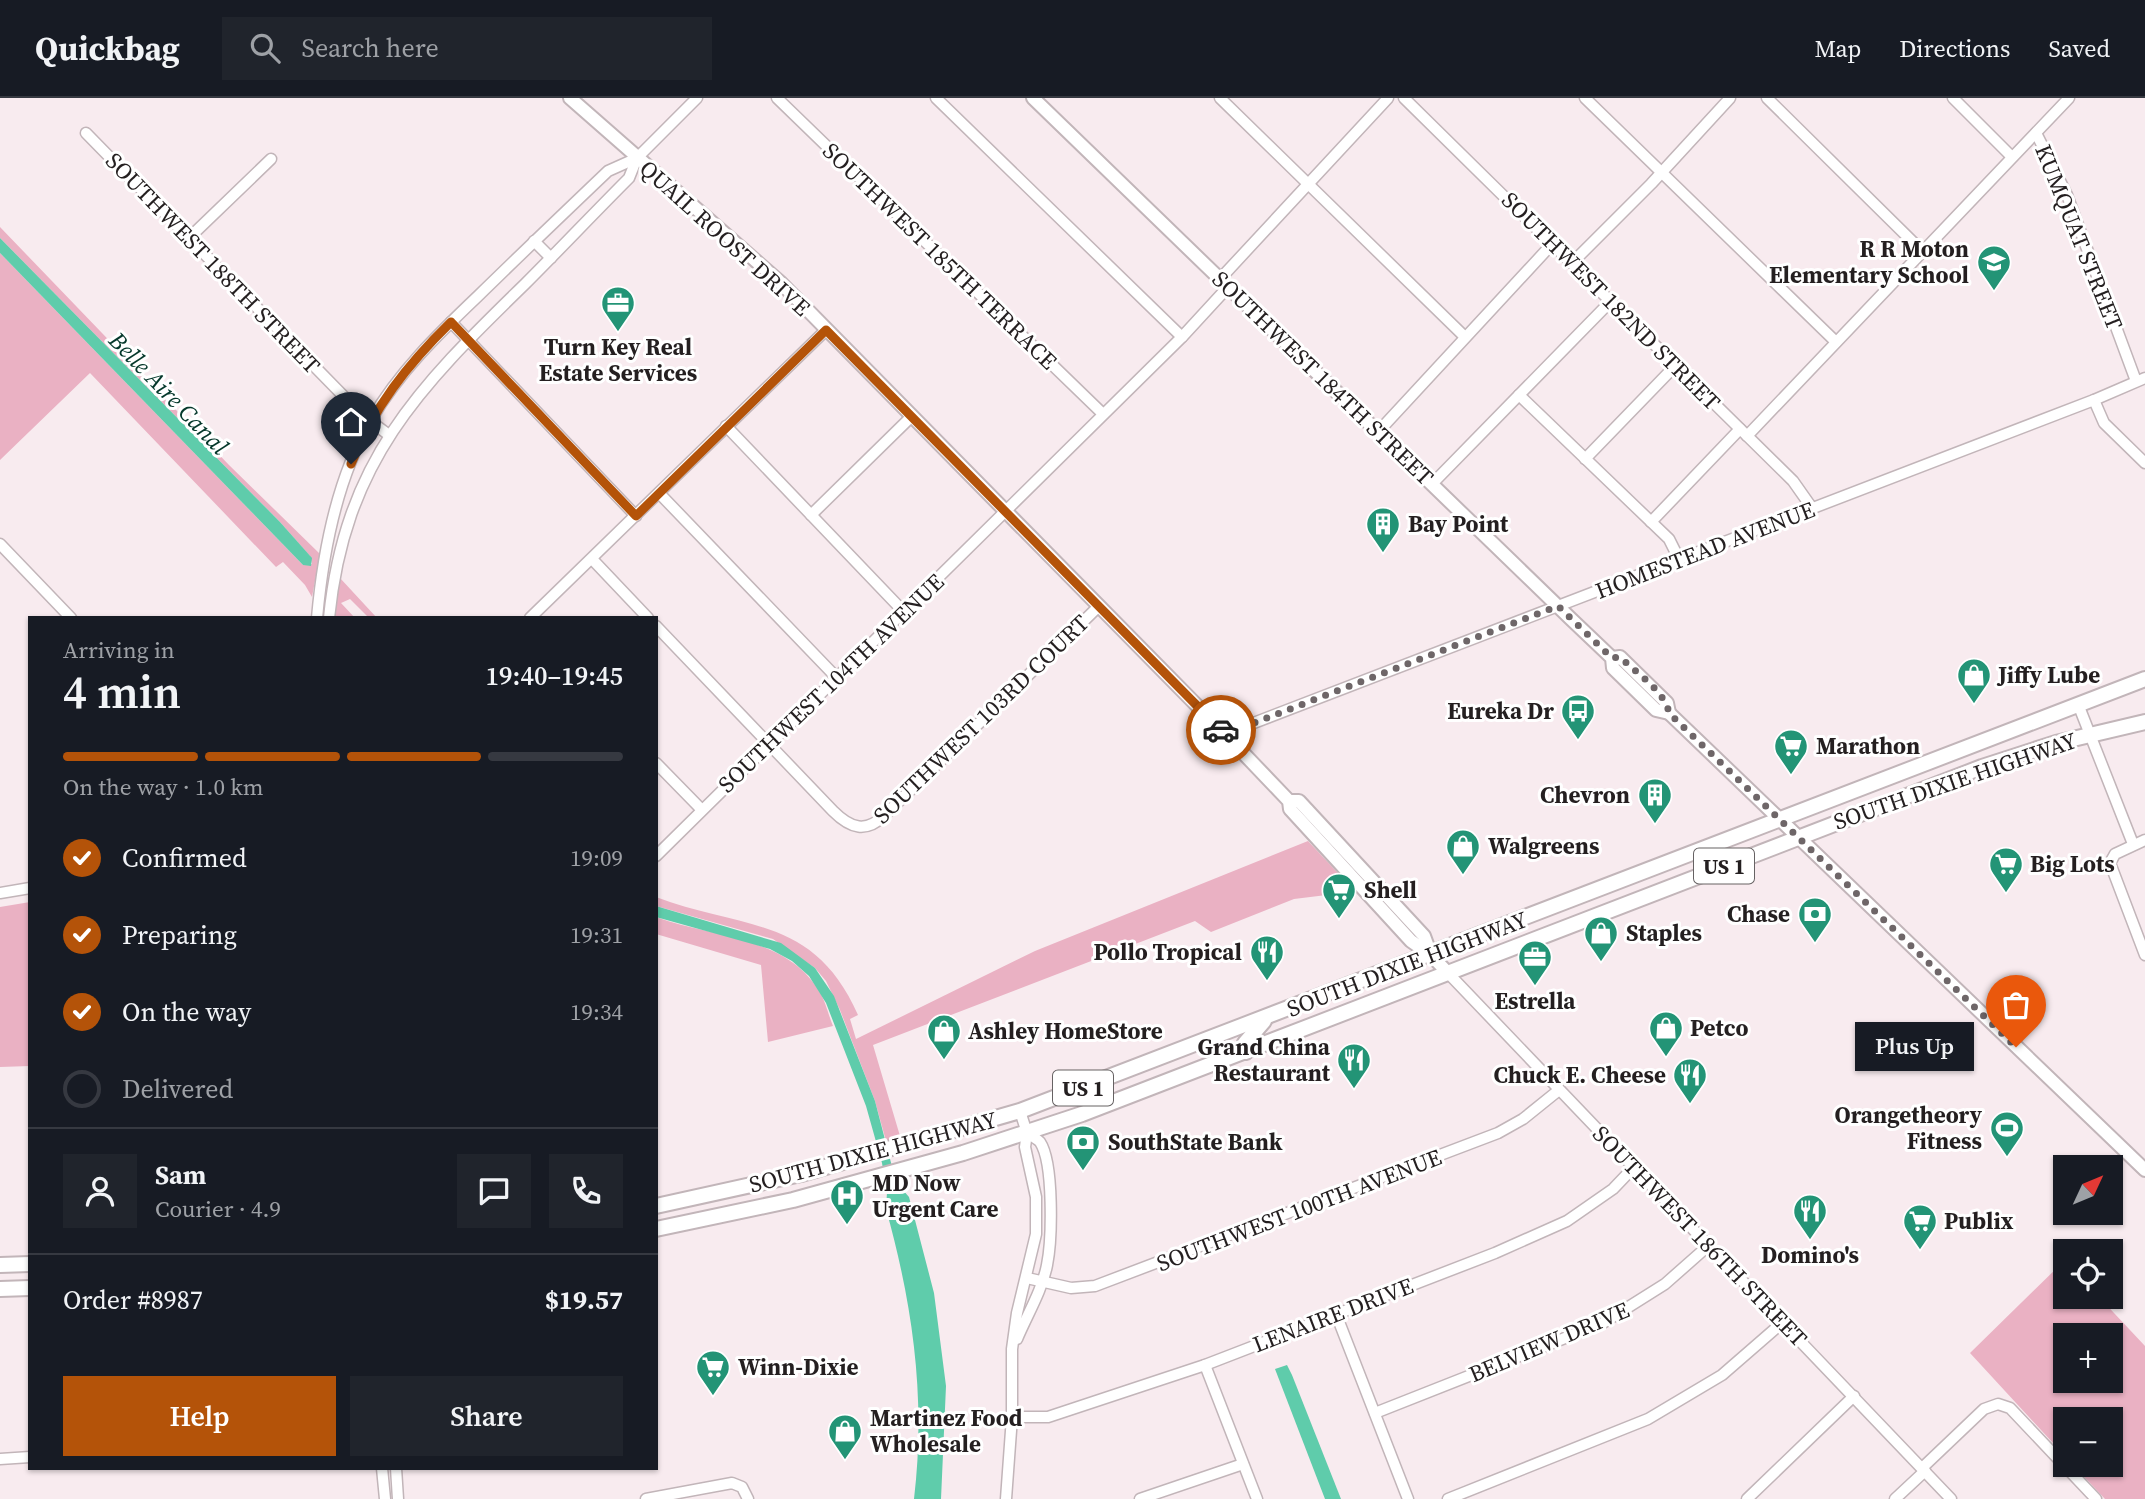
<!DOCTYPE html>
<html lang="en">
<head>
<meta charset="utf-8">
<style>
	:root { --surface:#171b24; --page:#20242c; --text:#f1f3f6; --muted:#9ea1a6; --line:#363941; --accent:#b45309 }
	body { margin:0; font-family:"Source Serif 4",serif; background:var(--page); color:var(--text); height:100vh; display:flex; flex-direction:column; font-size:26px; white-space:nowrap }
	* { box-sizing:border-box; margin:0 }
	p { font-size:23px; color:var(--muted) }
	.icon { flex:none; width:38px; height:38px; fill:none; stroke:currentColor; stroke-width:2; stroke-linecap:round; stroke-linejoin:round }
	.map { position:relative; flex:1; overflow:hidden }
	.panel { position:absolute; left:28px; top:518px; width:630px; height:854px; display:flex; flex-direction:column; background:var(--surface); border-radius:0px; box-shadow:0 2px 5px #0004 }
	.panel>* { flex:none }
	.needle { width:46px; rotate:46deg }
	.buttons { position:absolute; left:2053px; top:1057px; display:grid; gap:14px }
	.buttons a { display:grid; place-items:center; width:70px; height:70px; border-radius:0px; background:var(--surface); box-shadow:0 2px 5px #0004; font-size:35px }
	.pin { position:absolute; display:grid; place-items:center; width:60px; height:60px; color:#fff; margin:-72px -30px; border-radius:50% 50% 50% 0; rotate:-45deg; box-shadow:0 0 7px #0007 }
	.pin .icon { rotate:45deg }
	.courier { position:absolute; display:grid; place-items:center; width:70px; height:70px; margin:-35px; border:5px solid #b45309; border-radius:50%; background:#fff; color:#222; box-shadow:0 2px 9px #0007 }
	.bubble { position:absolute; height:49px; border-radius:0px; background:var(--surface); box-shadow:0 2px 5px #0004; font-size:23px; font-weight:600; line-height:49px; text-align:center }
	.head em { font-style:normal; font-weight:600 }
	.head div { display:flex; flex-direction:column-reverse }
	.head { display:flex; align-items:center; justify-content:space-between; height:119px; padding:0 35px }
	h1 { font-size:46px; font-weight:600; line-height:52px }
	.bar { display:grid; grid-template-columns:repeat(4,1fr); gap:10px 7px; align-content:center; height:84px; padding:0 35px }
	.bar i { height:9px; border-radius:5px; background:var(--line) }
	.bar .on { background:var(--accent) }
	.bar p { grid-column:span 4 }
	.line { display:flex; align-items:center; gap:18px; padding:0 35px; border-top:2px solid var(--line) }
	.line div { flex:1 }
	.round { display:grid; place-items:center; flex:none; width:74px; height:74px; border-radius:0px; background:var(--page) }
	ol { padding:0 35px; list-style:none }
	li { display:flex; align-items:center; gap:21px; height:77px }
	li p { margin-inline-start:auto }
	li .icon { padding:7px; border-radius:50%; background:var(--accent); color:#fff; stroke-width:4 }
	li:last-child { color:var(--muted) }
	li i { width:38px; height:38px; border:4px solid var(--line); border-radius:50% }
	.action { display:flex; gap:14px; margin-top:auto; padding:14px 35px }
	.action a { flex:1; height:80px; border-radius:0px; background:var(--accent); color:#fff; font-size:28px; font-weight:600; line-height:80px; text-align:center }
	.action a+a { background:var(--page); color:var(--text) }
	header { display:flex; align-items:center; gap:42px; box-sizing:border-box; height:98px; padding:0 35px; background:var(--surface); border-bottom:2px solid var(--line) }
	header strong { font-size:33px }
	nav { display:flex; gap:38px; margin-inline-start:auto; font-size:24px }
	.search { width:490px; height:63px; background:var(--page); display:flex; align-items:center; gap:18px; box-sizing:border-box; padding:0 24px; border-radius:0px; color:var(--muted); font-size:26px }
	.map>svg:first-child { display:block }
	.green { fill:#eab1c3; fill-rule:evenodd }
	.water { fill:#5fccab }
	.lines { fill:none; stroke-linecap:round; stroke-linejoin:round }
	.minor-casing { stroke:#c2b5b9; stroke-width:13 }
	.major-casing { stroke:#c2b5b9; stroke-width:16 }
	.highway-casing { stroke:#c2b5b9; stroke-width:18 }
	.minor { stroke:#fff; stroke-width:10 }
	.major { stroke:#fff; stroke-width:12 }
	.highway { stroke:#fff; stroke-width:14 }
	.done { stroke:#6e6668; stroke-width:7; stroke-dasharray:0 12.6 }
	.route { stroke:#b45309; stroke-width:9 }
	.labels { text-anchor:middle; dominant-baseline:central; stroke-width:6; stroke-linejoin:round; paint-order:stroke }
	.shield { fill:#fff; stroke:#666263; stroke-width:2 }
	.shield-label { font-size:21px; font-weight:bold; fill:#241f20 }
	.street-label { font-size:23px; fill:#241f20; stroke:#fff }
	.poi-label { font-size:23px; font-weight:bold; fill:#241f20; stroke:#fff; text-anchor:start }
	.water-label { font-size:24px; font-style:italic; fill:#05382b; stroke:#fff }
</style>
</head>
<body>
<header>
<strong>Quickbag</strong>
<div class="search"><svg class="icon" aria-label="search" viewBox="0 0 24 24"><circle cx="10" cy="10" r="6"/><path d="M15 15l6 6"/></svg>Search here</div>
<nav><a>Map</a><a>Directions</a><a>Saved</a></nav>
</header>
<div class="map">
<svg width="2145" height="1401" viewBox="0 0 2145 1401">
	<rect width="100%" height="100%" fill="#f8ebef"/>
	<g class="green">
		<polygon points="0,129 229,367 320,456 312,499 305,487 283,464 276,469 90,275 0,362 0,155 303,467 312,466 310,458 280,424 0,140"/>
		<polygon points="340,480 377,520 369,520 350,501 341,505 355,520 334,520"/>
		<path d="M1308 743 1351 789V794L1294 801 1211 834 1195 823 873 947 900 1038 886 1043 875 1003 840 912 826 883 815 870 773 841 656 808V799C743 832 814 817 858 917L850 921 856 941 1035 853Z"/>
		<polygon points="30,804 30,968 0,969 0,809"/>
		<path d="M656 819C710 839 787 838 819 893 826 904 828 916 833 928L768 944 761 867 656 836Z"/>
		<path d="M2065 1162V1199H2099L2145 1248V1401H2105L2073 1367H2110V1321H2065V1358L1970 1255ZM2065 1237H2110V1283H2065Z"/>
	</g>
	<g class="water">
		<polygon points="0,140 280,424 312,460 311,468 303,467 0,155"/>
		<path d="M656 808 781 845 815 870 834 898 875 1003 896 1084 909 1099 934 1195 946 1288 941 1401H914C926 1300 913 1208 886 1111L887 1094 882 1065 866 1008 826 905 809 878 792 863 770 851 656 819Z"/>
		<polygon points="1287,1267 1292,1277 1341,1401 1325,1401 1275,1271"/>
	</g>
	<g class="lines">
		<g class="minor-casing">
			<g id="minor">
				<polyline points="777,0 1103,316"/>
				<polyline points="936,0 1182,239"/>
				<polyline points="1220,0 1465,239"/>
				<polyline points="1404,0 1793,383 1812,410"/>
				<polyline points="1585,0 1836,244"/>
				<polyline points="1767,0 1923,154"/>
				<polyline points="1953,0 2012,59"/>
				<polyline points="86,35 362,317 389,337"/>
				<polyline points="2036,35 2067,97 2136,283"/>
				<polyline points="189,140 271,61"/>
				<polyline points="534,143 551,160"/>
				<polyline points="1573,164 1651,86 1730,0"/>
				<polyline points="1220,181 1388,0"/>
				<polyline points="451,224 636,418"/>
				<polyline points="1519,297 1669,441 1679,461"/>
				<polyline points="2094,302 2104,325 2145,365"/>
				<polyline points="726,328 903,513"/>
				<polyline points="1378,334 1553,145"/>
				<polyline points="1747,338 2069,0"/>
				<polyline points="1585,361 1675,268"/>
				<polyline points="1432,386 1611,203"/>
				<polyline points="659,395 836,579"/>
				<polyline points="811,417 912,318"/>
				<polyline points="1651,424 1740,331"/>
				<polyline points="0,446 71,520"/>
				<polyline points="592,461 648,520"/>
				<path d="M317 520C323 453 337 380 371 322 399 274 438 236 478 198 521 156 565 114 608 73L637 60"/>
				<path d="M329 520C345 363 418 290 525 186 560 151 594 115 629 80L637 60 697 0"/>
				<polyline points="530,520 826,232"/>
				<path d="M656 528 833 713C851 731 866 735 885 717L1099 508"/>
				<polyline points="2078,606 2133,746"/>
				<polyline points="1225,636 2094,302 2145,280"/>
				<polyline points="656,665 701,711"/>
				<polyline points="2145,742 2115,756 2110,765 2145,857"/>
				<polyline points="656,758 1182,239 1228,189"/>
				<polyline points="0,795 30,790"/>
				<polyline points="1448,875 1951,1401"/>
				<polyline points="1027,1180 1071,1190 1095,1188 1498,1035 1523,1021 1559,992"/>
				<polyline points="1336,1216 1408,1401"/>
				<path d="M1017 1241C1027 1217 1042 1193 1047 1167 1052 1142 1054 1065 1040 1044 1037 1041 1030 1037 1027 1035"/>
				<polyline points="1205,1267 1257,1401"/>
				<polyline points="1375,1315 1603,1225 1665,1186 1708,1148"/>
				<polyline points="1012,1319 1048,1319 1205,1267 1495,1155 1567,1123 1613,1091 1634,1069"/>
				<polyline points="0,1361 30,1359"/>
				<polyline points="382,1370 385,1401"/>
				<polyline points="396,1370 398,1401"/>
				<polyline points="1922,1370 1984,1311 1998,1306 2010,1310 2096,1401"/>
				<polyline points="646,1401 732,1385 742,1389 748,1401"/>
				<polyline points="1006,1401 1012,1319 1012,1251 1017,1215 1036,1136 1036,1099 1025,1049 1027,1035 1020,1013"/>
				<polyline points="1140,1401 1243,1366"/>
				<polyline points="1448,1401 1648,1321 1722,1277 1783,1224"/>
				<polyline points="1747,1401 1854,1298"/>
				<polyline points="1895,1401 1925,1373"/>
			</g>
		</g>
		<g class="major-casing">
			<g id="major">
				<polyline points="570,0 781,185 1225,636 1289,703 1290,711 1411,843 1431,857 1448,875"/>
				<polyline points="1033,0 1571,521 1612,560 1620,559 1667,605 1669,615 1656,612 1613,570 1612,560"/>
				<polyline points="1669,615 2145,1072"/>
				<polyline points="1289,703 1299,703 1424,838 1431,857"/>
			</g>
		</g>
		<g class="highway-casing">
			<g id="highway">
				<polyline points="1246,954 1245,945 1264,923"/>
				<polyline points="656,1108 801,1076 1020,1013 2145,581"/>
				<polyline points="656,1131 793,1102 963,1055 1082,1016 1982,669 2056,645 2145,624"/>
				<polyline points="0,1167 30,1166"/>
				<polyline points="0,1191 30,1190"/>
			</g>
		</g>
		<use href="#minor" class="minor"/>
		<use href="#major" class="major"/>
		<use href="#highway" class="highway"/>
	</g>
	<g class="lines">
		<path class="done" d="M1221 632 1225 636 1558 508 1612 560 1620 559C1635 574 1665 593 1669 615L2016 949"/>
		<path class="route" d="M351 366C373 310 408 266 451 224L636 418 826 232 1221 632"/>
	</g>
	<defs>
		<g id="school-pin" transform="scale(1.75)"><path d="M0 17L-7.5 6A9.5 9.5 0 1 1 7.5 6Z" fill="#239476" stroke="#fff"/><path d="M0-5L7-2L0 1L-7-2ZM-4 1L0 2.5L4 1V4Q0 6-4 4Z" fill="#fff"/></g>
		<g id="office-pin" transform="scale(1.75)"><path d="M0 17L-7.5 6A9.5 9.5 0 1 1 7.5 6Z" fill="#239476" stroke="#fff"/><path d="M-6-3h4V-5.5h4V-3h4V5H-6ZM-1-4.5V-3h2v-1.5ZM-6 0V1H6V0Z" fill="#fff"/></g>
		<g id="building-pin" transform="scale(1.75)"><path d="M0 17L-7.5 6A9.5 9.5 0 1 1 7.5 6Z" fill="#239476" stroke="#fff"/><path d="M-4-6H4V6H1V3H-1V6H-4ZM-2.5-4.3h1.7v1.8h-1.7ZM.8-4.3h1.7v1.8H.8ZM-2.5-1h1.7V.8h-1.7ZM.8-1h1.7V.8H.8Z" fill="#fff"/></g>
		<g id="shop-pin" transform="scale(1.75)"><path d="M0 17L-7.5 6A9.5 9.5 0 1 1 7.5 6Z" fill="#239476" stroke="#fff"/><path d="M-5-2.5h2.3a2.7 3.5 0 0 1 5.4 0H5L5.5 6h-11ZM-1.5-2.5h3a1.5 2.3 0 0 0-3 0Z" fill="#fff"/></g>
		<g id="bus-pin" transform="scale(1.75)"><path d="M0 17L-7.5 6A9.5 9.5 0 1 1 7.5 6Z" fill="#239476" stroke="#fff"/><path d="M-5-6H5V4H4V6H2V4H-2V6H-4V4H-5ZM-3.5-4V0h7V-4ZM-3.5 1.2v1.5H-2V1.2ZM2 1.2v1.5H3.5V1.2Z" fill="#fff"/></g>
		<g id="supermarket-pin" transform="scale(1.75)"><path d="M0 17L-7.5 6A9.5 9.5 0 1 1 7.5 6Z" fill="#239476" stroke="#fff"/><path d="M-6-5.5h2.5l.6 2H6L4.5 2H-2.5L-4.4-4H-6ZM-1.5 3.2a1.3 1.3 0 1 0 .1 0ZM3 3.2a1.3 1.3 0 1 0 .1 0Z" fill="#fff"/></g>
		<g id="bank-pin" transform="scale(1.75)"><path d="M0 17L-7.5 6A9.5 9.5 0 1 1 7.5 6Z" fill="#239476" stroke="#fff"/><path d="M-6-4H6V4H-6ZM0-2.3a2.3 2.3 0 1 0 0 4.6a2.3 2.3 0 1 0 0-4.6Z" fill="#fff"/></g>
		<g id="restaurant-pin" transform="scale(1.75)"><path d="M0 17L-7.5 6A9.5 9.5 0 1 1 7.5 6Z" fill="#239476" stroke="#fff"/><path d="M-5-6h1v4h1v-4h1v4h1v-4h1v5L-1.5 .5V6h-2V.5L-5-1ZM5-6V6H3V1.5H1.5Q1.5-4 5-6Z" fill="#fff"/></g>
		<g id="stadium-pin" transform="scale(1.75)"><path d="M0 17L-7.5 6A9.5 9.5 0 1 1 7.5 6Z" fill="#239476" stroke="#fff"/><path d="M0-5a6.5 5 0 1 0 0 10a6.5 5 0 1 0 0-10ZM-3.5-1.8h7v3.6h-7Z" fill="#fff"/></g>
		<g id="hospital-pin" transform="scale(1.75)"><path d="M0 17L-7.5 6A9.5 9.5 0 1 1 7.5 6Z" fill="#239476" stroke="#fff"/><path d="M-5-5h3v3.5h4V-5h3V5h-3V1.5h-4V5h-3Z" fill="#fff"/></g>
	</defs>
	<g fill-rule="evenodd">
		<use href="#school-pin" x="1994" y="164"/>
		<use href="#office-pin" x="618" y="205"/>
		<use href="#building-pin" x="1383" y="426"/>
		<use href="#shop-pin" x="1974" y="577"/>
		<use href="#bus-pin" x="1578" y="613"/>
		<use href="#supermarket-pin" x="1791" y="648"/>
		<use href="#building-pin" x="1655" y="697"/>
		<use href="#shop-pin" x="1463" y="748"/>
		<use href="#supermarket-pin" x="2006" y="766"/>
		<use href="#supermarket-pin" x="1339" y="792"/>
		<use href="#bank-pin" x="1815" y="816"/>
		<use href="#shop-pin" x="1601" y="835"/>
		<use href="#restaurant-pin" x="1267" y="854"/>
		<use href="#office-pin" x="1535" y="859"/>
		<use href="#shop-pin" x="1666" y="930"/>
		<use href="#shop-pin" x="944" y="933"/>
		<use href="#restaurant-pin" x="1354" y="962"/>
		<use href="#restaurant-pin" x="1690" y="977"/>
		<use href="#stadium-pin" x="2007" y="1030"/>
		<use href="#bank-pin" x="1083" y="1044"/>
		<use href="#hospital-pin" x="847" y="1098"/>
		<use href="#restaurant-pin" x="1810" y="1113"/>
		<use href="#supermarket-pin" x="1920" y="1123"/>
		<use href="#supermarket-pin" x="713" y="1269"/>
		<use href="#shop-pin" x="845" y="1333"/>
	</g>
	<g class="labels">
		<g class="shield">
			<rect x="1694" y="750.5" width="60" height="35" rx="5"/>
			<rect x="1053" y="972.5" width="60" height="35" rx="5"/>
		</g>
		<g class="shield-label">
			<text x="1724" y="768">US 1</text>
			<text x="1083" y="990">US 1</text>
		</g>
		<g class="street-label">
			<text transform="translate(2079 139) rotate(68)">KUMQUAT STREET</text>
			<text transform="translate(725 140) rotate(42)">QUAIL ROOST DRIVE</text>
			<text transform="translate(940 158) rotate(44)">SOUTHWEST 185TH TERRACE</text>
			<text transform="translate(213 165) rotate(46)">SOUTHWEST 188TH STREET</text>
			<text transform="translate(1611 203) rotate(45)">SOUTHWEST 182ND STREET</text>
			<text transform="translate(1323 280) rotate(44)">SOUTHWEST 184TH STREET</text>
			<text transform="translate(1705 452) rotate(-21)">HOMESTEAD AVENUE</text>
			<text transform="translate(831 585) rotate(-44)">SOUTHWEST 104TH AVENUE</text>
			<text transform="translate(981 621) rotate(-44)">SOUTHWEST 103RD COURT</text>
			<text transform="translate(1955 683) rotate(-19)">SOUTH DIXIE HIGHWAY</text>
			<text transform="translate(1407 866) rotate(-21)">SOUTH DIXIE HIGHWAY</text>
			<text transform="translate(873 1054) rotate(-15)">SOUTH DIXIE HIGHWAY</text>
			<text transform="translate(1299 1112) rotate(-21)">SOUTHWEST 100TH AVENUE</text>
			<text transform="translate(1700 1138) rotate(46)">SOUTHWEST 186TH STREET</text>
			<text transform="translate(1333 1217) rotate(-21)">LENAIRE DRIVE</text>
			<text transform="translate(1549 1244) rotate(-23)">BELVIEW DRIVE</text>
		</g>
		<g class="poi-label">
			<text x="1969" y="151" text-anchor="end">R R Moton<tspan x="1969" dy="26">Elementary School</tspan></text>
			<text x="618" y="249" text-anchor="middle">Turn Key Real<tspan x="618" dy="26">Estate Services</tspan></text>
			<text x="1408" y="426">Bay Point</text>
			<text x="1998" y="577">Jiffy Lube</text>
			<text x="1554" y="613" text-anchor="end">Eureka Dr</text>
			<text x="1816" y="648">Marathon</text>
			<text x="1630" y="697" text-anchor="end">Chevron</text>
			<text x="1488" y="748">Walgreens</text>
			<text x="2030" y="766">Big Lots</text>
			<text x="1364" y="792">Shell</text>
			<text x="1790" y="816" text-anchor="end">Chase</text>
			<text x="1626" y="835">Staples</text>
			<text x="1242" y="854" text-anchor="end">Pollo Tropical</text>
			<text x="1535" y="903" text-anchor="middle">Estrella</text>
			<text x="1690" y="930">Petco</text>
			<text x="968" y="933">Ashley HomeStore</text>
			<text x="1330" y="949" text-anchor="end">Grand China<tspan x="1330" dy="26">Restaurant</tspan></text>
			<text x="1666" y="977" text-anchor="end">Chuck E. Cheese</text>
			<text x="1982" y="1017" text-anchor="end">Orangetheory<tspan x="1982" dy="26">Fitness</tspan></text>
			<text x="1108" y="1044">SouthState Bank</text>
			<text x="872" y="1085">MD Now<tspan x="872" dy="26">Urgent Care</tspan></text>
			<text x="1944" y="1123">Publix</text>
			<text x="1810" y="1157" text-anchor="middle">Domino's</text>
			<text x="738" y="1269">Winn-Dixie</text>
			<text x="870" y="1320">Martinez Food<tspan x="870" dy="26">Wholesale</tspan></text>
		</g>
		<g class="water-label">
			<text transform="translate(169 295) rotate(46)">Belle Aire Canal</text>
		</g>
	</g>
</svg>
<div class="buttons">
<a><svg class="needle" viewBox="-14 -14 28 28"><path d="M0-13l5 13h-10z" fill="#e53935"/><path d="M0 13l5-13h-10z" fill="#9ea1a6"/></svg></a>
<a><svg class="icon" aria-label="locate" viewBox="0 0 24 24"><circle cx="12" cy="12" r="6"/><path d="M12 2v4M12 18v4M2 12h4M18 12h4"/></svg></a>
<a>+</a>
<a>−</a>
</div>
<div class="pin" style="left:2016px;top:949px;background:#ea580c"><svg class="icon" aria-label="bag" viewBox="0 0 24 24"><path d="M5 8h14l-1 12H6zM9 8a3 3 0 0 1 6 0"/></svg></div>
<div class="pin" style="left:351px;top:366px;background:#1f2937"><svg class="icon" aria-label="home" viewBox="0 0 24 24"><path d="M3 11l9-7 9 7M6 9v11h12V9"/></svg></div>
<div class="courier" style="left:1221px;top:632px"><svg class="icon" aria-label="car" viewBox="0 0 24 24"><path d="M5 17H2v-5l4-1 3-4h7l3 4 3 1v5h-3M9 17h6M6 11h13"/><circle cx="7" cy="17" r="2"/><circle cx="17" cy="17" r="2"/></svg></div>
<div class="bubble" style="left:1855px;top:924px;width:119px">Plus Up</div>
<section class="panel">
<div class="head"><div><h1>4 min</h1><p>Arriving in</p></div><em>19:40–19:45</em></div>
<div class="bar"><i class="on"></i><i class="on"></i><i class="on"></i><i></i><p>On the way · 1.0 km</p></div>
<ol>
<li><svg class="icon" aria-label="check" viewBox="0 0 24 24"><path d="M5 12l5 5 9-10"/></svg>Confirmed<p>19:09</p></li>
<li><svg class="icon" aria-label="check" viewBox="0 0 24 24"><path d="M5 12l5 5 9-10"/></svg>Preparing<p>19:31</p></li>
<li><svg class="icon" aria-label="check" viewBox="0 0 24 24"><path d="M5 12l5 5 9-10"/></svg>On the way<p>19:34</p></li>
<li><i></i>Delivered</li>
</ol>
<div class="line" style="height:126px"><a class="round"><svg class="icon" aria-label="person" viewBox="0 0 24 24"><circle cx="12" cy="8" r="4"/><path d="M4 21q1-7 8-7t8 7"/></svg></a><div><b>Sam</b><p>Courier · 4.9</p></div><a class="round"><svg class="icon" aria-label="chat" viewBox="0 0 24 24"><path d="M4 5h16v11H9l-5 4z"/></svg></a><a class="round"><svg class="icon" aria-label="phone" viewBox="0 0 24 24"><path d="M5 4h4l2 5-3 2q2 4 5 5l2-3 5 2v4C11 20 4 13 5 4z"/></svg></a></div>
<div class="line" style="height:91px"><div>Order #8987</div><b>$19.57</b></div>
<div class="action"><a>Help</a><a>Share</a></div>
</section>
</div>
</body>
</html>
